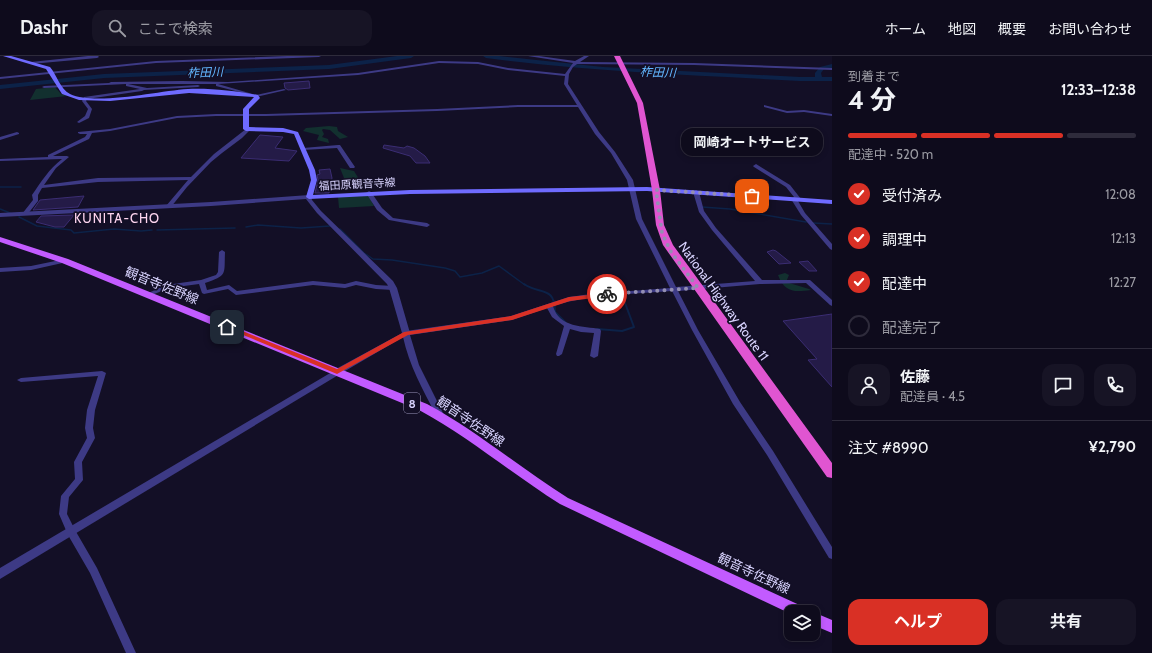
<!DOCTYPE html>
<html lang="ja">
<head>
<meta charset="utf-8">
<style>
	:root { --surface:#0e0b1c; --page:#171425; --text:#f1f3f6; --muted:#9b9ba3; --line:#2e2b3b; --accent:#d93025 }
	body { margin:0; font-family:Cabin,"Noto Sans JP",sans-serif; background:var(--page); color:var(--text); height:100vh; display:flex; flex-direction:column; font-size:15px; white-space:nowrap }
	* { box-sizing:border-box; margin:0 }
	p { font-size:13px; color:var(--muted) }
	.icon { flex:none; width:22px; height:22px; fill:none; stroke:currentColor; stroke-width:2; stroke-linecap:round; stroke-linejoin:round }
	.map { position:relative; flex:1; overflow:hidden }
	.panel { display:flex; flex-direction:column; background:var(--surface); width:320px }
	.panel>* { flex:none }
	.buttons { position:absolute; left:784px; top:549px; display:grid; gap:8px }
	.buttons a { display:grid; place-items:center; width:36px; height:36px; border-radius:8px; background:var(--surface); box-shadow:0 2px 6px #0003,0 0 0 1px var(--line); font-size:20px }
	.pin { position:absolute; display:grid; place-items:center; width:34px; height:34px; color:#fff; margin:-17px; border-radius:8px; box-shadow:0 2px 6px #0006 }
	.courier { position:absolute; display:grid; place-items:center; width:40px; height:40px; margin:-20px; border:3px solid #d93025; border-radius:50%; background:#fff; color:#222; box-shadow:0 1px 5px #0007 }
	.bubble { position:absolute; height:28px; border-radius:12px; background:var(--surface); box-shadow:0 2px 6px #0003,0 0 0 1px var(--line); font-size:13px; font-weight:700; line-height:28px; text-align:center }
	.headline em { font-style:normal; font-weight:700 }
	.headline div { display:flex; flex-direction:column-reverse }
	.headline { display:flex; align-items:center; justify-content:space-between; height:68px; padding:0 16px }
	h1 { font-size:26px; font-weight:700; line-height:30px }
	.bar { display:grid; grid-template-columns:repeat(4,1fr); gap:6px 4px; align-content:center; height:48px; padding:0 16px }
	.bar i { height:5px; border-radius:3px; background:var(--line) }
	.bar .active { background:var(--accent) }
	.bar p { grid-column:span 4 }
	.line { display:flex; align-items:center; gap:10px; padding:0 16px; border-top:1px solid var(--line) }
	.line div { flex:1 }
	.round { display:grid; place-items:center; flex:none; width:42px; height:42px; border-radius:12px; background:var(--page) }
	ol { padding:0 16px; list-style:none }
	li { display:flex; align-items:center; gap:12px; height:44px }
	li p { margin-inline-start:auto }
	li .icon { padding:4px; border-radius:50%; background:var(--accent); color:#fff; stroke-width:4 }
	li:last-child { color:var(--muted) }
	li i { width:22px; height:22px; border:2px solid var(--line); border-radius:50% }
	.cta { display:flex; gap:8px; margin-top:auto; padding:8px 16px }
	.cta a { flex:1; height:46px; border-radius:12px; background:var(--accent); color:#fff; font-size:16px; font-weight:700; line-height:46px; text-align:center }
	.cta a+a { background:var(--page); color:var(--text) }
	header { display:flex; align-items:center; gap:24px; box-sizing:border-box; height:56px; padding:0 20px; background:var(--surface); border-bottom:1px solid var(--line) }
	header strong { font-size:19px }
	nav { display:flex; gap:22px; margin-inline-start:auto; font-size:14px }
	.search { width:280px; height:36px; background:var(--page); display:flex; align-items:center; gap:10px; box-sizing:border-box; padding:0 14px; border-radius:12px; color:var(--muted); font-size:15px }
	main { display:flex; flex:1; min-height:0 }
	.map>svg:first-child { display:block }
	.green { fill:#12302f }
	.lines { fill:none; stroke-linecap:round; stroke-linejoin:round }
	.stream-far1 { stroke:#0c2248; stroke-width:1.5 }
	.stream { stroke:#0c2248; stroke-width:2 }
	.river { fill:#0c2248; fill-rule:evenodd }
	.building { fill:#241b47; stroke:#3b2d73 }
	.minor { fill:#3d3a85; fill-rule:evenodd }
	.tertiary { fill:#3d3a85; fill-rule:evenodd }
	.secondary { fill:#6f6bff; fill-rule:evenodd }
	.primary { fill:#c25bff; fill-rule:evenodd }
	.trunk { fill:#e055d1; fill-rule:evenodd }
	.route { fill:#d93025 }
	.done { stroke:#948fb3; stroke-width:4; stroke-dasharray:0 7.2 }
	.labels { text-anchor:middle; dominant-baseline:central; stroke-width:3.5; stroke-linejoin:round; paint-order:stroke }
	.far-street-label { font-size:11px; fill:#d9d4ff; stroke:#130f26 }
	.far-water-label { font-size:12px; font-style:italic; fill:#62b6ff; stroke:#130f26 }
	.shield { fill:#130f26; stroke:#9e99be; stroke-width:1 }
	.shield-label { font-size:12px; font-weight:bold; fill:#d9d4ff }
	.far-quarter-label { font-size:13px; letter-spacing:1px; fill:#ffd6f0; stroke:#130f26 }
	.street-label { font-size:13px; fill:#d9d4ff; stroke:#130f26 }
</style>
</head>
<body>
<header>
<strong>Dashr</strong>
<div class="search"><svg class="icon" aria-label="search" viewBox="0 0 24 24"><circle cx="10" cy="10" r="6"/><path d="M15 15l6 6"/></svg>ここで検索</div>
<nav><a>ホーム</a><a>地図</a><a>概要</a><a>お問い合わせ</a></nav>
</header>
<main>
<div class="map">
<svg width="832" height="597" viewBox="0 0 832 597">
	<rect width="100%" height="100%" fill="#130f26"/>
	<g class="green">
		<polygon points="55,31 61,38 67,40 30,44 36,33"/>
		<polygon points="329,70 337,71 338,75 348,81 340,83 330,74 323,73 322,74 324,78 322,81 328,83 329,87 317,84 319,79 303,75 306,72"/>
		<polygon points="340,112 354,115 362,128 358,133 350,134 343,130 344,122"/>
		<polygon points="369,140 374,150 339,152 338,141"/>
		<path d="M785 217 789 219 786 226 809 233 811 234C794 236 785 237 778 219Z"/>
	</g>
	<g class="lines">
		<g class="stream-far1">
			<polyline points="0,131 21,131"/>
			<polyline points="702,151 730,153 806,166"/>
			<polyline points="0,153 10,157"/>
			<polyline points="19,161 37,170 71,174 74,177 114,173 141,175 152,174"/>
			<polyline points="813,167 832,168"/>
			<polyline points="246,171 258,169 301,172 330,170"/>
			<polyline points="340,173 364,197 373,203 392,204 445,212 455,215 460,221 482,217 499,210 525,229"/>
			<polyline points="157,174 235,172"/>
		</g>
		<g class="stream">
			<path d="M524 228C539 239 555 229 555 256L566 267"/>
			<polyline points="597,273 622,275 634,271 622,239"/>
		</g>
		<g class="river">
			<polygon points="397,0 414,0 411,2 329,13 104,22 0,33 0,29 104,18 329,9"/>
			<path d="M483 0H499L603 11 800 21H815V17L820 11 832 8V12L824 13 821 17 822 21H832V25H800C695 19 590 16 486 2Z"/>
		</g>
	</g>
	<g class="building">
		<polygon points="309,25 310,32 288,34 285,32 284,27"/>
		<polygon points="260,79 283,81 275,92 297,95 289,105 241,102"/>
		<polygon points="384,89 404,92 407,90 414,92 425,100 430,107 416,107 410,100 383,92"/>
		<polygon points="330,113 332,122 329,137 315,137 318,124 317,119 320,118 319,114"/>
		<polygon points="84,140 78,151 33,154 40,144"/>
		<polygon points="74,159 64,171 55,171 36,166 41,160"/>
		<polygon points="773,194 776,195 791,207 779,208 767,196"/>
		<polygon points="808,205 817,215 809,215 799,206"/>
		<polygon points="832,258 832,331 808,304 817,303 783,265"/>
	</g>
	<g class="lines">
		<g class="minor">
			<polygon points="88,0 98,0 99,1 97,2 31,8 29,7 31,6"/>
			<polygon points="287,0 321,0 319,1 156,7 0,23 0,21 156,5"/>
			<path d="M528 0H539L575 5 584 0H589L580 6H581L694 7 832 12V14L694 9 577 8 573 11 569 18 568 28 599 76 615 96 633 124 642 163 676 231 755 225 712 174 699 156 693 136 696 134 699 136 704 155 716 172 762 224H810L832 244V250L830 249 806 227 760 228 678 235 698 274 740 346 773 395 832 491V503L829 502 767 399 733 348 692 274 672 235C633 238 590 238 553 250 559 272 584 270 600 273L601 275 598 300 594 302 590 300 594 277 581 276 570 273 562 298 559 300H557L556 298 564 270 552 261 547 252 512 264 410 279 419 309 444 359 443 361H437L436 359C423 334 409 309 403 281L340 318H337L333 316 334 314 406 275 511 260 569 241 591 238 670 232 636 163 627 124 611 97 595 78 578 51H518L437 55 266 60H216L177 62 110 75 92 77 89 83 53 100H67L69 101 56 112 44 129 98 122 191 121 214 98 246 73H250V74L242 82 222 97 211 106 187 131 171 151 169 152 166 150 188 124 98 126 42 132 38 139V145L27 159H23L22 158 33 144 32 139C41 126 49 113 62 103L0 105V103L48 101V99L85 81 87 78H80L78 77V76L110 73 177 60 216 58H266L437 53 518 49H577L564 28 565 20 508 14 478 8 439 7 358 19 218 28 256 39 284 33 286 34 256 41 247 38 216 30V28H128L147 32 198 29 200 30 198 31 144 34 142 35 87 43 86 45 92 53 89 62 79 67 77 66 85 60 88 53 82 45 84 41 140 33 126 30V28L44 32 42 31 44 30 109 27 111 26 182 25 228 26 358 17 439 5 478 6 508 12 565 18 573 7Z"/>
			<polygon points="764,49 787,55 804,54 832,58 832,60 804,56 787,57 764,51"/>
			<polygon points="17,76 19,77 19,78 0,84 0,81"/>
			<polygon points="338,89 340,89 355,111 354,112 350,112 337,92 303,94 301,93 303,92"/>
			<polygon points="756,108 790,129 801,143 798,145 805,157 832,188 832,194 830,193 801,159 791,143 794,141 786,131 754,111 753,110"/>
			<polygon points="369,135 371,136 382,152 393,162 427,167 430,169 427,171 389,164 377,154 366,137"/>
			<path d="M222 194 225 196C224 219 228 219 205 227L207 234 229 229 237 235 313 225 345 228 356 225 376 229 393 230 396 232 393 234 376 233 356 229 345 232 313 229 236 239 228 233 204 238 202 237 199 228 169 232 147 241 144 239 166 229 201 224 216 219 218 216 219 196Z"/>
			<polygon points="65,203 68,205 67,206 31,214 0,216 0,212 31,210"/>
			<polygon points="102,315 106,317 95,354 93,372 95,382 82,406 83,424 69,441 67,458 75,474 97,512 136,597 126,597 90,517 68,479 59,458 61,440 75,423 74,406 87,382 85,372 87,354 98,320 21,326 17,324 21,322"/>
		</g>
		<g class="tertiary">
			<polygon points="309,139 311,140 312,144 321,155 393,225 397,232 410,277 409,279 403,279 402,277 389,232 387,228 317,157 306,143 211,150 0,161 0,157 211,146"/>
			<polygon points="337,313 340,314 341,316 340,318 0,523 0,512"/>
		</g>
		<path class="secondary" d="M3 0H11L50 11C57 19 60 33 70 38 96 50 157 35 188 33 210 32 236 35 258 39L260 42 249 53V71L283 72 298 76 315 114 317 124 313 139 410 134 647 131 832 144V148L647 135 410 138 309 143 306 141 311 124 309 114 294 78 283 76 246 75 243 73V53L254 41 189 37 110 45 79 44 62 38 46 13Z"/>
		<g class="primary">
			<path d="M0 181 68 203 427 348C477 375 520 412 568 442L806 552 808 556H791V558L560 448C512 418 469 381 419 354L62 207 0 186Z"/>
			<polygon points="812,556 813,556 832,564 832,577 813,569"/>
		</g>
		<polygon class="trunk" points="614,0 620,0 643,47 660,134 664,169 673,189 832,407 832,422 827,421 663,189 656,169 652,134 637,47"/>
	</g>
	<polygon class="route" points="607,237 610,238 609,240 570,245 512,264 408,279 337,318 224,271 230,270 337,313 404,276 511,260 569,241"/>
	<g class="lines">
		<polyline class="done" points="607,238 698,232 671,196 662,177 656,134 752,140"/>
	</g>
	<g class="labels">
		<g class="far-street-label">
			<text transform="translate(357 128) rotate(-3)">福田原観音寺線</text>
		</g>
		<g class="far-water-label">
			<text transform="translate(205 16) rotate(-2)">柞田川</text>
			<text transform="translate(658 16) rotate(2)">柞田川</text>
		</g>
		<rect class="shield" x="404" y="337" width="16" height="20" rx="3"/>
		<g class="shield-label">
			<text x="412" y="347">8</text>
		</g>
		<g class="far-quarter-label">
			<text x="117" y="162">KUNITA-CHO</text>
		</g>
		<g class="street-label">
			<text transform="translate(162 229) rotate(22)">観音寺佐野線</text>
			<text transform="translate(724 245) rotate(54)">National Highway Route 11</text>
			<text transform="translate(471 365) rotate(34)">観音寺佐野線</text>
			<text transform="translate(754 517) rotate(25)">観音寺佐野線</text>
		</g>
	</g>
</svg>
<div class="buttons">
<a><svg class="icon" aria-label="layers" viewBox="0 0 24 24"><path d="M12 4l9 5-9 5-9-5zM3 14l9 5 9-5"/></svg></a>
</div>
<div class="pin" style="left:752px;top:140px;background:#ea580c"><svg class="icon" aria-label="bag" viewBox="0 0 24 24"><path d="M5 8h14l-1 12H6zM9 8a3 3 0 0 1 6 0"/></svg></div>
<div class="pin" style="left:227px;top:271px;background:#1f2937"><svg class="icon" aria-label="home" viewBox="0 0 24 24"><path d="M3 11l9-7 9 7M6 9v11h12V9"/></svg></div>
<div class="courier" style="left:607px;top:238px"><svg class="icon" aria-label="bike" viewBox="0 0 24 24"><circle cx="6" cy="16" r="4"/><circle cx="18" cy="16" r="4"/><path d="M6 16l4-8h5l3 8M10 8l3 8H6M13 5h3"/></svg></div>
<div class="bubble" style="left:681px;top:72px;width:142px">岡崎オートサービス</div>
</div>
<section class="panel">
<div class="headline"><div><h1>4 分</h1><p>到着まで</p></div><em>12:33–12:38</em></div>
<div class="bar"><i class="active"></i><i class="active"></i><i class="active"></i><i></i><p>配達中 · 520 m</p></div>
<ol>
<li><svg class="icon" aria-label="check" viewBox="0 0 24 24"><path d="M5 12l5 5 9-10"/></svg>受付済み<p>12:08</p></li>
<li><svg class="icon" aria-label="check" viewBox="0 0 24 24"><path d="M5 12l5 5 9-10"/></svg>調理中<p>12:13</p></li>
<li><svg class="icon" aria-label="check" viewBox="0 0 24 24"><path d="M5 12l5 5 9-10"/></svg>配達中<p>12:27</p></li>
<li><i></i>配達完了</li>
</ol>
<div class="line" style="height:72px"><a class="round"><svg class="icon" aria-label="person" viewBox="0 0 24 24"><circle cx="12" cy="8" r="4"/><path d="M4 21q1-7 8-7t8 7"/></svg></a><div><b>佐藤</b><p>配達員 · 4.5</p></div><a class="round"><svg class="icon" aria-label="chat" viewBox="0 0 24 24"><path d="M4 5h16v11H9l-5 4z"/></svg></a><a class="round"><svg class="icon" aria-label="phone" viewBox="0 0 24 24"><path d="M5 4h4l2 5-3 2q2 4 5 5l2-3 5 2v4C11 20 4 13 5 4z"/></svg></a></div>
<div class="line" style="height:52px"><div>注文 #8990</div><b>¥2,790</b></div>
<div class="cta"><a>ヘルプ</a><a>共有</a></div>
</section>
</main>
</body>
</html>
